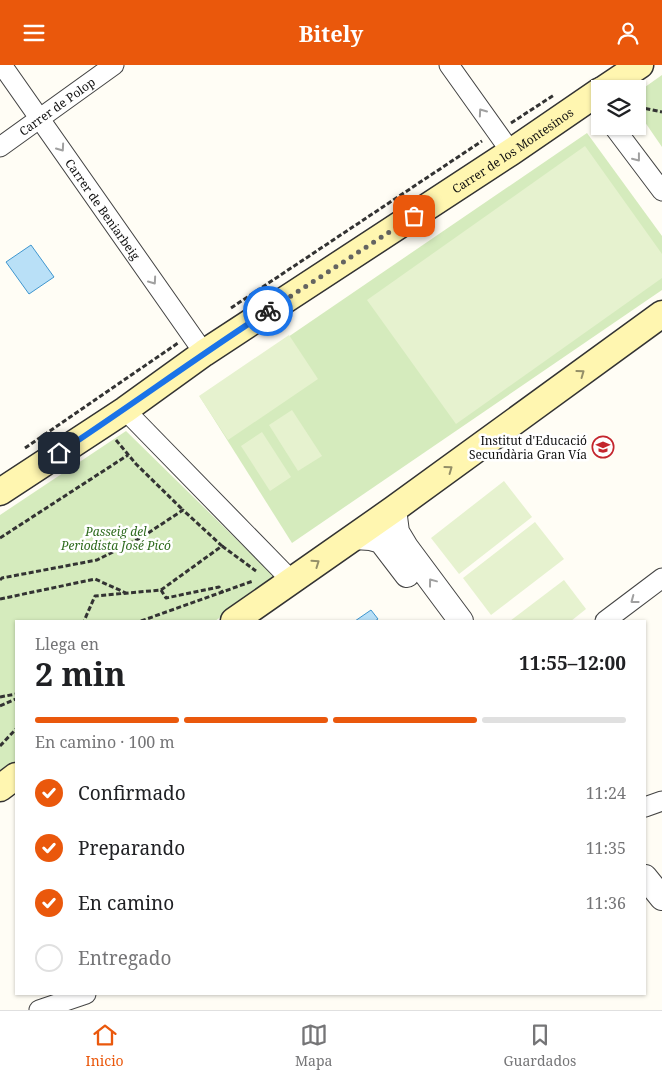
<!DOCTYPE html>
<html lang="es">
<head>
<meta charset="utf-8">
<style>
	:root { --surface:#fff; --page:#f2f2f2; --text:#202124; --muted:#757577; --line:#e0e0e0; --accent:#ea580c }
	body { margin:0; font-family:"Noto Serif",serif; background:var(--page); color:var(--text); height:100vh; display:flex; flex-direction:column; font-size:19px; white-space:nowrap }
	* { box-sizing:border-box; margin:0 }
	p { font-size:16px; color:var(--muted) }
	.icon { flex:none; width:28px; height:28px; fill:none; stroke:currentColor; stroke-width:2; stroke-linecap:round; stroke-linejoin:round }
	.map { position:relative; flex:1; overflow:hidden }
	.details { position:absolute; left:15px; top:555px; width:631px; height:375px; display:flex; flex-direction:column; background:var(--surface); border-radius:0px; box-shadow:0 1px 4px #0004 }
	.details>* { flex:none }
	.tools { position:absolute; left:591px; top:15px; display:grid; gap:10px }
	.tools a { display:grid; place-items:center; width:55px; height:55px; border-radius:0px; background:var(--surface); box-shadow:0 1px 4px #0004; font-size:25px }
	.pin { position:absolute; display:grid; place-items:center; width:42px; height:42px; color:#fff; margin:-21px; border-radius:10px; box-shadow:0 2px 8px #0006 }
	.courier { position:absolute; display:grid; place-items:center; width:50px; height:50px; margin:-25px; border:4px solid #1a73e8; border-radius:50%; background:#fff; color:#222; box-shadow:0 1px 6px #0007 }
	.overview em { font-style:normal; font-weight:700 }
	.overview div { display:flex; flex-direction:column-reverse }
	.overview { display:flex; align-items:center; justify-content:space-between; height:85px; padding:0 20px }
	h1 { font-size:32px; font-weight:700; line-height:38px }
	.bar { display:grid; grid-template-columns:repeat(4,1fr); gap:8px 5px; align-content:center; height:60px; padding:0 20px }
	.bar i { height:6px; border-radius:4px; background:var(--line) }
	.bar .current { background:var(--accent) }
	.bar p { grid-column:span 4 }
	ol { padding:0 20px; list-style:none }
	li { display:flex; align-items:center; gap:15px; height:55px }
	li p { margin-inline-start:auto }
	li .icon { padding:5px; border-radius:50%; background:var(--accent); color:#fff; stroke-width:4 }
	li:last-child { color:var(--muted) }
	li i { width:28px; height:28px; border:2px solid var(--line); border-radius:50% }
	header { display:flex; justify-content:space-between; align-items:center; height:65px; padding:0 20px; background:var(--accent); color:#fff; font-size:22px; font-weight:700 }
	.tabs { display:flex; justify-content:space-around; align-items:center; height:70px; border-top:1px solid var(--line); background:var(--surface); font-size:14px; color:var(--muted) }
	.tabs a { display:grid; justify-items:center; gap:2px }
	.tabs .current { color:var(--accent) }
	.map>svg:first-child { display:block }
	.green { fill:#d5ebbd }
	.pitch { fill:#e6f2cf }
	.water { fill:#b9e0f7; stroke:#3f96cf }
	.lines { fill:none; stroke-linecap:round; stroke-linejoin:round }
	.minor-casing { stroke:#444; stroke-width:21 }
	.tertiary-casing { stroke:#444; stroke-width:26 }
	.secondary-casing { stroke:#333; stroke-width:29 }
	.path { stroke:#333; stroke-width:3; stroke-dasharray:5 2.5; stroke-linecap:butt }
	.minor { stroke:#fff; stroke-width:19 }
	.tertiary { stroke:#fff; stroke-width:24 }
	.secondary { stroke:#fff6b0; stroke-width:26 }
	.oneway { stroke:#a0a0a0 }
	.oneway2 { stroke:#948f68 }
	.done { stroke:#646461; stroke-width:5; stroke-dasharray:0 9 }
	.route { stroke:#1a73e8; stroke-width:6 }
	.labels { text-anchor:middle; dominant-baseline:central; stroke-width:5; stroke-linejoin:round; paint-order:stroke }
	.street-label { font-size:12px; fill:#111; stroke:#fff }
	.poi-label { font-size:12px; fill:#111; stroke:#fff; text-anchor:end }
	.park-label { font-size:12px; font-style:italic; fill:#2f6b1f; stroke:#fff }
</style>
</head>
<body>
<header><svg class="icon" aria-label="menu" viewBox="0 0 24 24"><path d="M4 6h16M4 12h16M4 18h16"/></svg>Bitely<svg class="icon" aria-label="person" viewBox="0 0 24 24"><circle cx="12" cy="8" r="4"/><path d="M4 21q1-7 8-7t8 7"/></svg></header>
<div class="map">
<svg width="662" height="945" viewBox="0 0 662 945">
	<rect width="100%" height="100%" fill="#fffdf5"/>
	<g class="green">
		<polygon points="662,10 662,82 638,47 638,27"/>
		<polygon points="587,68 662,171 662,225 292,478 200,332"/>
		<polygon points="126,366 276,513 215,556 16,556 16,699 0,710 0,450"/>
	</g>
	<g class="pitch">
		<polygon points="585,81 662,189 662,213 456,359 367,235"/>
		<polygon points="289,270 318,314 228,375 199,331"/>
		<polygon points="292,345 322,391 298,406 269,360"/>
		<polygon points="262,367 291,412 270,426 241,381"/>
		<polygon points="504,416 532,452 459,509 431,473"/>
		<polygon points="535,457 564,494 491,550 463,513"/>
		<polygon points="564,515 586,544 571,556 510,556"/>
	</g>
	<g class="water">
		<polygon points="31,180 54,212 29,229 6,197"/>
		<polygon points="371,545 378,554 375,556 355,556"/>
	</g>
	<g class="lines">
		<g class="minor-casing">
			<g id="minor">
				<path id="s1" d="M2 0 204 288"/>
				<polyline points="449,0 511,87"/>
				<polyline points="613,61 662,126"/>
				<path id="s2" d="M0 82 114 0"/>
				<polyline points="125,345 291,515"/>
				<polyline points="605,556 662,513"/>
				<polyline points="645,742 662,736"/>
				<polyline points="39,945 86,929"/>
			</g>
		</g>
		<g class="tertiary-casing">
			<g id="tertiary">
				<polyline points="394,444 397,467 406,482 461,556"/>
				<polyline points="354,472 370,473 381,476 407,510"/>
				<polyline points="645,812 662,833"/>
			</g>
		</g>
		<g class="secondary-casing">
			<g id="secondary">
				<polyline points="604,24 640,0"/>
				<path id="s3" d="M0 427 125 345 204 288 511 87 600 26"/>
				<polyline points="234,556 394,444 662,249"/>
				<polyline points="0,723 16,711"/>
			</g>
		</g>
		<g class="path">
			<polyline points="638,42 662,47"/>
			<polyline points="511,58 554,30"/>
			<polyline points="231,243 482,76"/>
			<polyline points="116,375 136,399 183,445"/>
			<polyline points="25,383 178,278"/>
			<polyline points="0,473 128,390"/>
			<polyline points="222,481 256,506"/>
			<polyline points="0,515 2,513 97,495 142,472 183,445 222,481 161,525 95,531 84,556"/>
			<polyline points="161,525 166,533 219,522 223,528"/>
			<polyline points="0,534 95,514 126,528"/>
			<polyline points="141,556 253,516"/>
			<polyline points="0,632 16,629"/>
			<polyline points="0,641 16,634"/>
			<polyline points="0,681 16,664"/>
		</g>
		<use href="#minor" class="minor"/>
		<use href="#tertiary" class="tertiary"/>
		<use href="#secondary" class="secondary"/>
	</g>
	<defs><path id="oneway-chevron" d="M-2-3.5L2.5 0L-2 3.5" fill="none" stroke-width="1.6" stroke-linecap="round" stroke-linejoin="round" transform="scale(1.25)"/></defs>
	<g class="oneway">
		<use href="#oneway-chevron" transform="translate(482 47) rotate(-125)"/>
		<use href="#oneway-chevron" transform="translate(61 83) rotate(55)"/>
		<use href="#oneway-chevron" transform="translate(637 93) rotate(52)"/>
		<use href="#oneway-chevron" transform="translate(153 216) rotate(55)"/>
		<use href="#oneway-chevron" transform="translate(432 517) rotate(-127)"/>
		<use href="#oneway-chevron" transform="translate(634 535) rotate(143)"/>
	</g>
	<g class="oneway2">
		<use href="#oneway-chevron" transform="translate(581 308) rotate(-36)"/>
		<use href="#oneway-chevron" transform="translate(449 404) rotate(-36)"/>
		<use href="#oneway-chevron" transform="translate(316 498) rotate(-35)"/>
	</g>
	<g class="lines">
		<polyline class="done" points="268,246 414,151"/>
		<path class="route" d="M59 388C129 342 197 292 268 246"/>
	</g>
	<defs>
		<g id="school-ring" transform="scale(1.125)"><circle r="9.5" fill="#fff" stroke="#c4262e" stroke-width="1.5"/><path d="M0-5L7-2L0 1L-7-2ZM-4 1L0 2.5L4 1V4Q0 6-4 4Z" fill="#c4262e"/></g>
	</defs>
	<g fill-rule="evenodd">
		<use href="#school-ring" x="603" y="382"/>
	</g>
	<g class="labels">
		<g class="street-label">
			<text stroke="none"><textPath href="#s2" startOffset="70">Carrer de Polop</textPath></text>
			<text stroke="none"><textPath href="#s3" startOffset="616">Carrer de los Montesinos</textPath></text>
			<text stroke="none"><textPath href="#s1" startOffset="176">Carrer de Beniarbeig</textPath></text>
		</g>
		<g class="poi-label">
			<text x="587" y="375">Institut d'Educació<tspan x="587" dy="14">Secundària Gran Vía</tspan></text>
		</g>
		<g class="park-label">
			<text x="116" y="466">Passeig del<tspan x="116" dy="14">Periodista José Picó</tspan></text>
		</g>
	</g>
</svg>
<div class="tools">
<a><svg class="icon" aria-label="layers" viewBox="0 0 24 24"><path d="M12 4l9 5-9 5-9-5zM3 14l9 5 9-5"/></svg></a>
</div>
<div class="pin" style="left:414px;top:151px;background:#ea580c"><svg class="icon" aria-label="bag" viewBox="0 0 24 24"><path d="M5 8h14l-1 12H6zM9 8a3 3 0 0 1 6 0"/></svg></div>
<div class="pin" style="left:59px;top:388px;background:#1f2937"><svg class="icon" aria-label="home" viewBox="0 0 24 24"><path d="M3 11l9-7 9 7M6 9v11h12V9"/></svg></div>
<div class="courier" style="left:268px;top:246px"><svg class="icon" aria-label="bike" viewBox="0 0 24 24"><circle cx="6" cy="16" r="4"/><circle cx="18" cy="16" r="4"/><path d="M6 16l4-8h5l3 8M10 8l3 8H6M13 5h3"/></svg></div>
<section class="details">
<div class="overview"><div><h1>2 min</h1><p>Llega en</p></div><em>11:55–12:00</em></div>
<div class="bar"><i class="current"></i><i class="current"></i><i class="current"></i><i></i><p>En camino · 100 m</p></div>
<ol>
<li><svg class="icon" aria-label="check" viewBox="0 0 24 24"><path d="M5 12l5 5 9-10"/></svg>Confirmado<p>11:24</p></li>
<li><svg class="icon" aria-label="check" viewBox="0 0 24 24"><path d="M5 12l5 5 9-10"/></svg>Preparando<p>11:35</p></li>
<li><svg class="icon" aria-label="check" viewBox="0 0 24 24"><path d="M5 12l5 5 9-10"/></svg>En camino<p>11:36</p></li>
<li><i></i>Entregado</li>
</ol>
</section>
</div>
<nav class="tabs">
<a class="current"><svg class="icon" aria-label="home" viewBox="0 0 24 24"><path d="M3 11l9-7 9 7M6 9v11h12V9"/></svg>Inicio</a>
<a><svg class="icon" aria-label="map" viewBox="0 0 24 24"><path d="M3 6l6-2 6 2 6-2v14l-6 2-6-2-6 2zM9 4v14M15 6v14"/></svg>Mapa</a>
<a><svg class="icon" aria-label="saved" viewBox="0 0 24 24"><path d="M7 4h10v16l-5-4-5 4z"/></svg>Guardados</a>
</nav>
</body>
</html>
